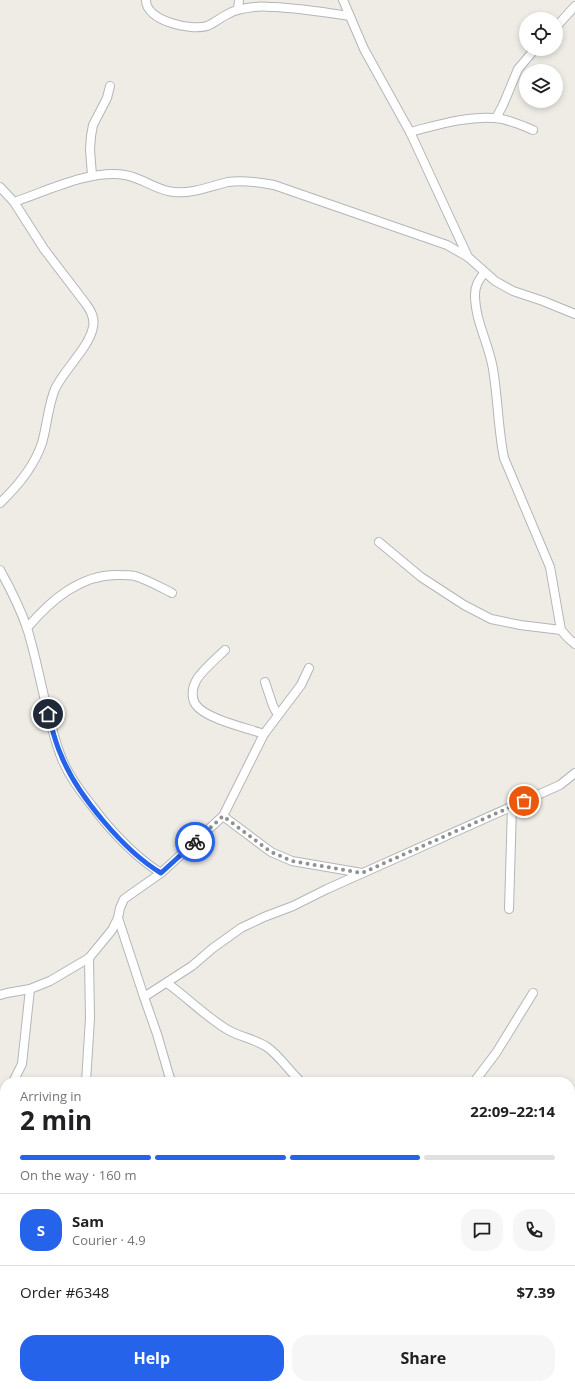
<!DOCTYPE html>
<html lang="en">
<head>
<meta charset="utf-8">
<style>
	:root { --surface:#fff; --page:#f6f6f6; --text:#202124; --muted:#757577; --line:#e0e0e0; --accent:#2563eb }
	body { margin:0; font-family:"Open Sans",sans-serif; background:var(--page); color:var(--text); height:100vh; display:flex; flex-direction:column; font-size:15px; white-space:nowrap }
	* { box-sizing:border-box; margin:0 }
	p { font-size:13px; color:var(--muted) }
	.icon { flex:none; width:22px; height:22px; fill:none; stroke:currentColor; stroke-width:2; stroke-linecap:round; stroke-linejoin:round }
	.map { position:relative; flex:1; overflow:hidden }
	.sheet { position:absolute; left:0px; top:1077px; width:575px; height:312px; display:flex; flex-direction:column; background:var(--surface); border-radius:16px 16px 0 0; box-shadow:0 2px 6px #0003 }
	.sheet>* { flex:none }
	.controls { position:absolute; left:519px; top:12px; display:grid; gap:8px }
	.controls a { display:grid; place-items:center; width:44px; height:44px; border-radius:50%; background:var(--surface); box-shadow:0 2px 6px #0003; font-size:20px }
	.pin { position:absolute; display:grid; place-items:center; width:34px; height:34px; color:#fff; margin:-17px; border:2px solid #fff; border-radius:50%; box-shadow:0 1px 4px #0007 }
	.courier { position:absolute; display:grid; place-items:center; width:40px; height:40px; margin:-20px; border:3px solid #2563eb; border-radius:50%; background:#fff; color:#222; box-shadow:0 1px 5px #0007 }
	.head em { font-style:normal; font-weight:700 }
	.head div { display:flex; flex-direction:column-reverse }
	.head { display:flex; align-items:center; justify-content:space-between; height:68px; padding:0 20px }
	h1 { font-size:26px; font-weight:700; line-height:30px }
	.bar { display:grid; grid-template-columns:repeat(4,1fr); gap:6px 4px; align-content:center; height:48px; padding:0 20px }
	.bar i { height:5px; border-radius:3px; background:var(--line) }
	.bar .on { background:var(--accent) }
	.bar p { grid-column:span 4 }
	.line { display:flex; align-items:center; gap:10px; padding:0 20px; border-top:1px solid var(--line) }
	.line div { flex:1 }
	.round { display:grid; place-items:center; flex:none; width:42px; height:42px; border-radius:16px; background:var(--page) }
	.primary-button { display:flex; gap:8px; margin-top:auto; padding:8px 20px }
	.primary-button a { flex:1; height:46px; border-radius:16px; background:var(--accent); color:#fff; font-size:16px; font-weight:700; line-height:46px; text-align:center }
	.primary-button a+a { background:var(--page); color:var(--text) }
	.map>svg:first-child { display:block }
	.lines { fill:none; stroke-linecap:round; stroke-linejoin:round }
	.street-casing { stroke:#b3b6b9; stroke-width:10 }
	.street { stroke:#fff; stroke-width:8 }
	.done { stroke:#909292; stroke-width:4; stroke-dasharray:0 7.2 }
	.route { stroke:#2563eb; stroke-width:5 }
</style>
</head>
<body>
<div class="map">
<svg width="575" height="1389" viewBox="0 0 575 1389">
	<rect width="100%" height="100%" fill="#eeece5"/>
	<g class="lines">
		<g class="street-casing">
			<g id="street">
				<path d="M146 0C146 21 191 31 207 26 215 23 221 17 228 14 236 9 246 8 255 7 261 6 267 7 273 7 298 8 323 12 349 16"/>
				<polyline points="343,0 364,49 410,132 468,257"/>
				<polyline points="238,9 239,0"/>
				<polyline points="556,27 575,6"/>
				<polyline points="496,118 503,105 518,69 535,49"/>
				<path d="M410 132C438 125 466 116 495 118 508 119 521 125 533 130"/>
				<polyline points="92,175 90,150 91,136 93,125 107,98 110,86"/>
				<path d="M0 187 14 202C47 191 91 169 125 175 143 178 157 191 174 192 192 194 211 186 228 182 244 180 258 182 274 185L447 245 468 257 495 281 513 291 543 301 575 314"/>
				<path d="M484 273C479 280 475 285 475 295 475 321 489 344 493 369 498 399 498 429 504 458L550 567 561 630 568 638 575 644"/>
				<path d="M0 503C18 486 34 467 42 443 47 426 48 406 55 389 65 368 89 348 93 327 95 318 91 311 86 304L44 249 14 202"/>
				<polyline points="379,542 421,577 464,605 491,619 520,625 561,630"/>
				<path d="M0 570C10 588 20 608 27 628 40 669 45 713 60 754 69 779 87 799 103 820 120 840 138 859 161 873"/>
				<path d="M27 628C50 601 81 573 120 575 125 575 131 575 135 576 148 580 160 587 172 593"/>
				<path d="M225 650C218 657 200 672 196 681 192 688 191 698 196 705 206 719 247 728 264 734"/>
				<polyline points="265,682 273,706 278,715"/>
				<polyline points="223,816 271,852 292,861 362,873"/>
				<polyline points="509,909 512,806"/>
				<polyline points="118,918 144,997"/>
				<path d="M167 983C188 998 206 1017 228 1030 240 1037 255 1039 267 1047 280 1056 289 1071 301 1082"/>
				<polyline points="0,995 7,993 30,989 50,981 89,958 112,930 118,918 120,908 124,899 161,873 223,816 264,734 301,685 309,668"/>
				<polyline points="13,1082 22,1064 30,989"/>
				<polyline points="86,1082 90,1018 89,958"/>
				<polyline points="171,1082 157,1034 144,997 192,966 213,948 241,928 264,917 293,906 327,889 560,785 575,773"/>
				<polyline points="474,1082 496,1053 533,993"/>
				<polyline points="570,1119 575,1119"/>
				<polyline points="570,1209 575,1204"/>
				<polyline points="0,1235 2,1235 5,1230"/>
				<polyline points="317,1384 327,1389"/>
				<polyline points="443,1384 448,1389"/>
				<polyline points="348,1389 355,1384"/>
			</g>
		</g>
		<use href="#street" class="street"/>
	</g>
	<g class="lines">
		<polyline class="done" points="195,842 223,816 271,852 292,861 362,873 524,801"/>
		<path class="route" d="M48 714C52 728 55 742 61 755 77 795 124 851 161 873L195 842"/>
	</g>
</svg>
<div class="controls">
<a><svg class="icon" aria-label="locate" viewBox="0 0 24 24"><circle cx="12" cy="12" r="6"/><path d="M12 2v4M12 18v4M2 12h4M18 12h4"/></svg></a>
<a><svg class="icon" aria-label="layers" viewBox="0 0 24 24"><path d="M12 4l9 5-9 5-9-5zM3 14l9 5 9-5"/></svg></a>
</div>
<div class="pin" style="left:524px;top:801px;background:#ea580c"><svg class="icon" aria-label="bag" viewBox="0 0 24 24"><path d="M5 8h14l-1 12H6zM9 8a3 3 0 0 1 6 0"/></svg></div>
<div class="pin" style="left:48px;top:714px;background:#1f2937"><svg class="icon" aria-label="home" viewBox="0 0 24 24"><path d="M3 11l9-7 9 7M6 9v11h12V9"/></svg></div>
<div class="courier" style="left:195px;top:842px"><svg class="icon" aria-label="bike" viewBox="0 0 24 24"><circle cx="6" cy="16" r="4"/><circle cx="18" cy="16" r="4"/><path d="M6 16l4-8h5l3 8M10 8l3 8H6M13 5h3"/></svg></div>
<section class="sheet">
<div class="head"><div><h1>2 min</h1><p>Arriving in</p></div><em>22:09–22:14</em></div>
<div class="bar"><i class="on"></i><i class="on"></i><i class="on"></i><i></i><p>On the way · 160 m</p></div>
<div class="line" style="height:72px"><b class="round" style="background:var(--accent);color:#fff">S</b><div><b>Sam</b><p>Courier · 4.9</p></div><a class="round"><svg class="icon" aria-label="chat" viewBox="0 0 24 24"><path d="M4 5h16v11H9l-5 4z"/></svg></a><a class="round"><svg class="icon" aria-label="phone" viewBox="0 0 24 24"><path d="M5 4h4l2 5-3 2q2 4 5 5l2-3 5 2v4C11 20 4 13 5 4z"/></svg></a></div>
<div class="line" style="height:52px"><div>Order #6348</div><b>$7.39</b></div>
<div class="primary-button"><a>Help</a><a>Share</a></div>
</section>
</div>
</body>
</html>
